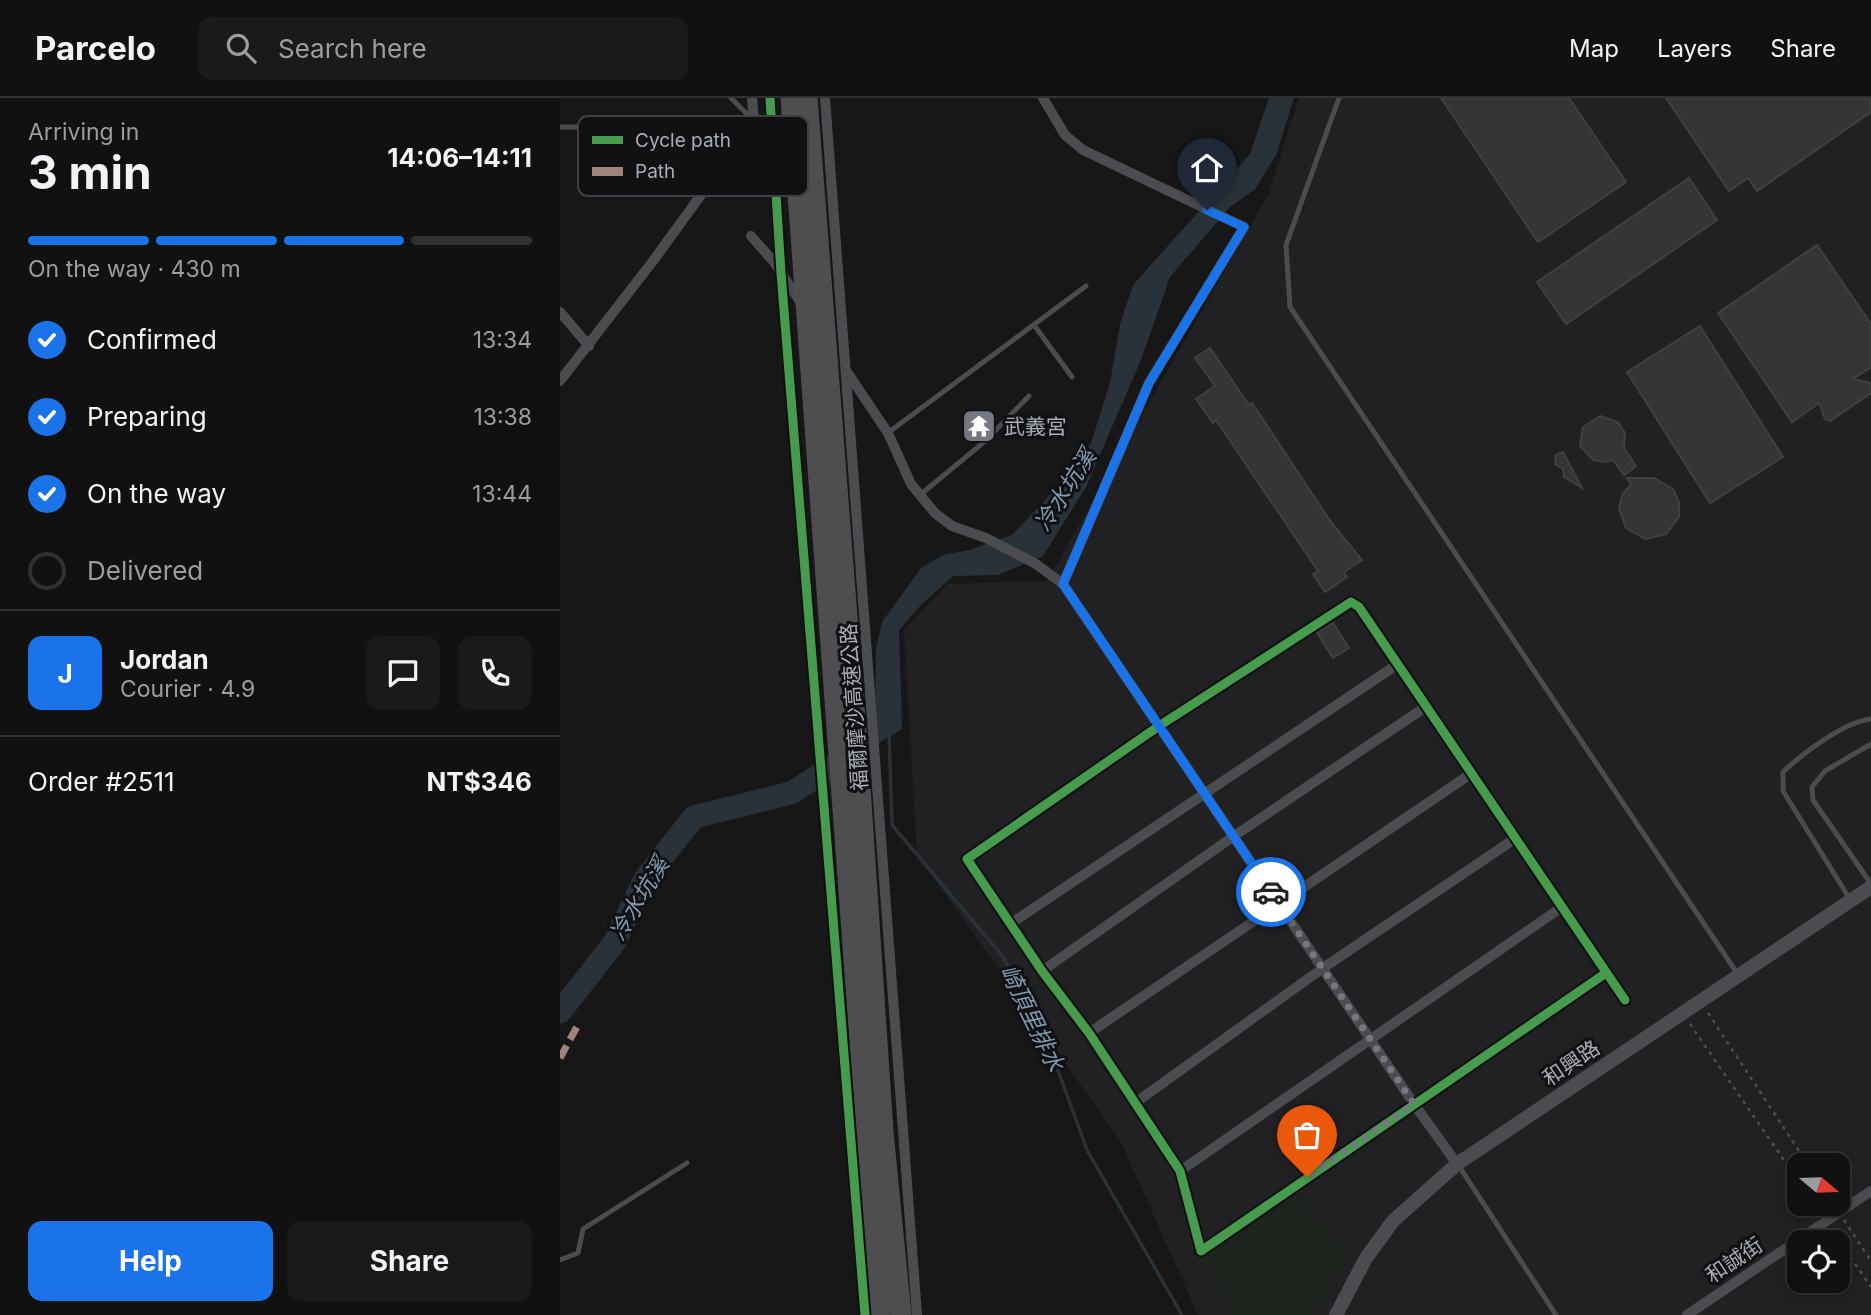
<!DOCTYPE html>
<html lang="en">
<head>
<meta charset="utf-8">
<style>
	:root { --surface:#111; --page:#1a1a1a; --text:#f1f3f6; --muted:#9c9d9f; --line:#303131; --accent:#1a73e8 }
	body { margin:0; font-family:Inter,"Noto Sans TC",sans-serif; background:var(--page); color:var(--text); height:100vh; display:flex; flex-direction:column; font-size:26px; white-space:nowrap }
	* { box-sizing:border-box; margin:0 }
	p { font-size:23px; color:var(--muted) }
	.icon { flex:none; width:38px; height:38px; fill:none; stroke:currentColor; stroke-width:2; stroke-linecap:round; stroke-linejoin:round }
	.map { position:relative; flex:1; overflow:hidden }
	.side { display:flex; flex-direction:column; background:var(--surface); width:560px }
	.side>* { flex:none }
	.needle { width:46px; rotate:109deg }
	.fabs { position:absolute; left:1227px; top:1055px; display:grid; gap:14px }
	.fabs a { display:grid; place-items:center; width:63px; height:63px; border-radius:14px; background:var(--surface); box-shadow:0 4px 10px #0003,0 0 0 2px var(--line); font-size:35px }
	.pin { position:absolute; display:grid; place-items:center; width:60px; height:60px; color:#fff; margin:-72px -30px; border-radius:50% 50% 50% 0; rotate:-45deg; box-shadow:0 0 7px #0007 }
	.pin .icon { rotate:45deg }
	.courier { position:absolute; display:grid; place-items:center; width:70px; height:70px; margin:-35px; border:5px solid #1a73e8; border-radius:50%; background:#fff; color:#222; box-shadow:0 2px 9px #0007 }
	.head em { font-style:normal; font-weight:700 }
	.head div { display:flex; flex-direction:column-reverse }
	.head { display:flex; align-items:center; justify-content:space-between; height:119px; padding:0 28px }
	h1 { font-size:46px; font-weight:700; line-height:52px }
	.bar { display:grid; grid-template-columns:repeat(4,1fr); gap:10px 7px; align-content:center; height:84px; padding:0 28px }
	.bar i { height:9px; border-radius:5px; background:var(--line) }
	.bar .current { background:var(--accent) }
	.bar p { grid-column:span 4 }
	.line { display:flex; align-items:center; gap:18px; padding:0 28px; border-top:2px solid var(--line) }
	.line div { flex:1 }
	.round { display:grid; place-items:center; flex:none; width:74px; height:74px; border-radius:14px; background:var(--page) }
	ol { padding:0 28px; list-style:none }
	li { display:flex; align-items:center; gap:21px; height:77px }
	li p { margin-inline-start:auto }
	li .icon { padding:7px; border-radius:50%; background:var(--accent); color:#fff; stroke-width:4 }
	li:last-child { color:var(--muted) }
	li i { width:38px; height:38px; border:4px solid var(--line); border-radius:50% }
	.cta { display:flex; gap:14px; margin-top:auto; padding:14px 28px }
	.cta a { flex:1; height:80px; border-radius:14px; background:var(--accent); color:#fff; font-size:28px; font-weight:700; line-height:80px; text-align:center }
	.cta a+a { background:var(--page); color:var(--text) }
	header { display:flex; align-items:center; gap:42px; box-sizing:border-box; height:98px; padding:0 35px; background:var(--surface); border-bottom:2px solid var(--line) }
	header strong { font-size:33px }
	nav { display:flex; gap:38px; margin-inline-start:auto; font-size:24px }
	.search { width:490px; height:63px; background:var(--page); display:flex; align-items:center; gap:18px; box-sizing:border-box; padding:0 24px; border-radius:14px; color:var(--muted); font-size:26px }
	main { display:flex; flex:1; min-height:0 }
	.map>svg:first-child { display:block }
	.built { fill:#212123; fill-rule:evenodd }
	.green { fill:#1d241e }
	.water { fill:#2a3239 }
	.lines { fill:none; stroke-linecap:round; stroke-linejoin:round }
	.stream { stroke:#2a3239; stroke-width:3.5 }
	.river { stroke:#2a3239; stroke-width:23 }
	.building { fill:#353536; stroke:#3f4043; stroke-width:2 }
	.path { stroke:#4d4e52; stroke-width:2.5; stroke-dasharray:3.5 5; stroke-linecap:butt }
	.service { stroke:#4b4c50; stroke-width:5 }
	.minor { stroke:#4b4c50; stroke-width:10 }
	.tertiary { stroke:#4b4c50; stroke-width:14 }
	.motorway-bridge { stroke:#4e4e51; stroke-width:21 }
	.quiet { stroke:#a18479; stroke-width:7; stroke-dasharray:14 7; stroke-linecap:butt }
	.cycleway-casing { stroke:#111113; stroke-width:13 }
	.cycleway { stroke:#469c4c; stroke-width:9 }
	.done { stroke:#757880; stroke-width:7; stroke-dasharray:0 12.6 }
	.route { stroke:#1a73e8; stroke-width:9 }
	.labels { text-anchor:middle; dominant-baseline:central; stroke-width:6; stroke-linejoin:round; paint-order:stroke }
	.poi-label { font-size:21px; fill:#a8adb8; stroke:#111113; text-anchor:start }
	.street-label { font-size:21px; fill:#a8adb8; stroke:#111113 }
	.water-label { font-size:23px; font-style:italic; fill:#7f9bb3; stroke:#111113 }
	.key { fill:#111113; stroke:#3e4045; stroke-width:2 }
	.key-label { font-size:19px; fill:#a8adb8 }
</style>
</head>
<body>
<header>
<strong>Parcelo</strong>
<div class="search"><svg class="icon" aria-label="search" viewBox="0 0 24 24"><circle cx="10" cy="10" r="6"/><path d="M15 15l6 6"/></svg>Search here</div>
<nav><a>Map</a><a>Layers</a><a>Share</a></nav>
</header>
<main>
<section class="side">
<div class="head"><div><h1>3 min</h1><p>Arriving in</p></div><em>14:06–14:11</em></div>
<div class="bar"><i class="current"></i><i class="current"></i><i class="current"></i><i></i><p>On the way · 430 m</p></div>
<ol>
<li><svg class="icon" aria-label="check" viewBox="0 0 24 24"><path d="M5 12l5 5 9-10"/></svg>Confirmed<p>13:34</p></li>
<li><svg class="icon" aria-label="check" viewBox="0 0 24 24"><path d="M5 12l5 5 9-10"/></svg>Preparing<p>13:38</p></li>
<li><svg class="icon" aria-label="check" viewBox="0 0 24 24"><path d="M5 12l5 5 9-10"/></svg>On the way<p>13:44</p></li>
<li><i></i>Delivered</li>
</ol>
<div class="line" style="height:126px"><b class="round" style="background:var(--accent);color:#fff">J</b><div><b>Jordan</b><p>Courier · 4.9</p></div><a class="round"><svg class="icon" aria-label="chat" viewBox="0 0 24 24"><path d="M4 5h16v11H9l-5 4z"/></svg></a><a class="round"><svg class="icon" aria-label="phone" viewBox="0 0 24 24"><path d="M5 4h4l2 5-3 2q2 4 5 5l2-3 5 2v4C11 20 4 13 5 4z"/></svg></a></div>
<div class="line" style="height:91px"><div>Order #2511</div><b>NT$346</b></div>
<div class="cta"><a>Help</a><a>Share</a></div>
</section>
<div class="map">
<svg width="1311" height="1217" viewBox="0 0 1311 1217">
	<rect width="100%" height="100%" fill="#171717"/>
	<path class="built" d="M739 0H1311V1217H638L561 1044 357 756 344 532 387 486 487 483 708 97ZM1239 1068H1278V1106H1239ZM1239 1144H1278V1183H1239Z"/>
	<polygon class="green" points="740,1098 789,1160 749,1217 675,1217 640,1159"/>
	<polygon class="water" points="709,0 734,0 716,57 695,91 669,110 610,179 581,262 526,389 483,458 438,477 393,478 359,509 339,532 342,631 318,645 315,628 316,551 322,524 361,470 383,457 409,452 452,437 506,380 531,345 550,285 560,226 573,187 690,56"/>
	<g class="lines">
		<polyline class="stream" points="329,634 332,727 444,860 499,975 527,1052 622,1217"/>
		<polyline class="river" points="0,914 54,845 85,781 134,719 231,695 295,655"/>
	</g>
	<g class="building">
		<polygon points="881,0 1009,0 1066,84 978,144"/>
		<polygon points="1106,0 1311,0 1311,14 1197,93 1188,80 1169,93"/>
		<polygon points="1129,80 1157,122 1006,226 977,184"/>
		<polygon points="1257,147 1311,226 1311,269 1293,281 1311,285 1311,295 1270,323 1265,321 1259,305 1232,324 1158,215"/>
		<polygon points="1140,228 1223,359 1150,405 1067,274"/>
		<polygon points="650,250 689,307 692,305 771,424 802,462 784,474 787,479 765,494 753,476 758,473 656,322 653,325 636,301 655,288 635,260"/>
		<polygon points="1040,318 1058,324 1065,335 1064,350 1076,368 1064,377 1053,362 1046,364 1033,362 1020,348 1023,329"/>
		<polygon points="1003,354 1005,358 1022,390 1004,379 1003,371 995,366 996,357"/>
		<polygon points="1067,380 1094,380 1113,391 1119,404 1119,419 1106,436 1085,441 1066,430 1059,410 1062,397 1071,386"/>
		<polygon points="773,525 789,550 773,560 757,535"/>
	</g>
	<g class="lines">
		<g class="path">
			<polyline points="1148,915 1249,1068"/>
			<polyline points="1130,926 1239,1084"/>
			<polyline points="1253,1106 1259,1115"/>
			<polyline points="1284,1122 1311,1163"/>
			<polyline points="1271,1131 1311,1189"/>
		</g>
		<g class="service">
			<polyline points="171,0 191,20"/>
			<polyline points="779,0 726,147 730,209 1177,875"/>
			<polyline points="0,29 18,29"/>
			<polyline points="474,227 512,279"/>
			<polyline points="329,334 526,188"/>
			<polyline points="360,397 424,344 469,298"/>
			<polyline points="1311,646 1265,673 1252,689 1253,702 1311,786"/>
			<path d="M1291 803 1223 693V674C1243 655 1284 624 1311 621"/>
			<polyline points="899,1068 996,1217"/>
			<polyline points="0,1162 18,1155 23,1131 127,1065"/>
		</g>
		<g class="minor">
			<polyline points="210,0 221,175 305,1217"/>
			<polyline points="265,0 357,1217"/>
			<polyline points="483,0 505,37 523,52 684,129 589,285 503,486"/>
			<polyline points="191,138 214,164 241,205"/>
			<polyline points="0,214 29,248"/>
			<polyline points="287,274 328,335 351,386 375,415 392,428 426,440 476,466 503,486 854,1006 897,1066"/>
			<polyline points="0,283 93,163 194,24 192,0"/>
			<polyline points="450,826 838,566"/>
			<polyline points="482,873 674,738 867,608"/>
			<path d="M1046 875 641 1153 620 1073 529 935 482 873 407 761 599 628 791 504 799 509C888 640 977 771 1065 902"/>
			<polyline points="529,935 912,675"/>
			<polyline points="575,1005 763,870 956,740"/>
			<polyline points="620,1073 1002,809"/>
			<polyline points="1127,1217 1311,1093"/>
		</g>
		<polyline class="tertiary" points="776,1217 806,1160 833,1123 897,1066 1311,789"/>
		<g class="motorway-bridge">
			<polyline points="231,0 320,1217"/>
			<polyline points="247,0 299,675 323,1034 341,1217"/>
		</g>
		<polyline class="quiet" points="0,960 19,925"/>
		<g class="cycleway-casing">
			<g id="cycleway">
				<polyline points="210,0 221,175 305,1217"/>
				<path d="M1046 875 641 1153 620 1073 529 935 482 873 407 761 599 628 791 504 799 509C888 640 977 771 1065 902"/>
			</g>
		</g>
		<use href="#cycleway" class="cycleway"/>
	</g>
	<g class="lines">
		<polyline class="done" points="711,794 854,1006 747,1079"/>
		<polyline class="route" points="647,112 684,129 589,285 503,486 711,794"/>
	</g>
	<defs>
		<g id="temple-square" transform="scale(1.75)"><rect x="-9" y="-9" width="18" height="18" rx="4" fill="#757880" stroke="#111113"/><path d="M0-6L5-2H3V0L6.5 2.5H4V6H1.5V3h-3V6H-4V2.5H-6.5L-3 0V-2H-5Z" fill="#fff"/></g>
	</defs>
	<g fill-rule="evenodd">
		<use href="#temple-square" x="419" y="328"/>
	</g>
	<g class="labels">
		<g class="poi-label">
			<text x="444" y="328">武義宮</text>
		</g>
		<g class="street-label">
			<text transform="translate(294 609) rotate(-94)">福爾摩沙高速公路</text>
			<text transform="translate(1011 965) rotate(-34)">和興路</text>
			<text transform="translate(1174 1162) rotate(-34)">和誠街</text>
		</g>
		<g class="water-label">
			<text transform="translate(505 392) rotate(-57)">冷水坑溪</text>
			<text transform="translate(79 801) rotate(-59)">冷水坑溪</text>
			<text transform="translate(472 920) rotate(64)">崎頂里排水</text>
		</g>
	</g>
	<rect x="18" y="18" width="230" height="80" rx="10" class="key"/>
	<rect x="32" y="38" width="31" height="8" fill="#469c4c"/>
	<rect x="32" y="69" width="31" height="9" fill="#a18479"/>
	<g class="key-label">
		<text x="75" y="49">Cycle path</text>
		<text x="75" y="80">Path</text>
	</g>
</svg>
<div class="fabs">
<a><svg class="needle" viewBox="-14 -14 28 28"><path d="M0-13l5 13h-10z" fill="#e53935"/><path d="M0 13l5-13h-10z" fill="#9c9d9f"/></svg></a>
<a><svg class="icon" aria-label="locate" viewBox="0 0 24 24"><circle cx="12" cy="12" r="6"/><path d="M12 2v4M12 18v4M2 12h4M18 12h4"/></svg></a>
</div>
<div class="pin" style="left:747px;top:1079px;background:#ea580c"><svg class="icon" aria-label="bag" viewBox="0 0 24 24"><path d="M5 8h14l-1 12H6zM9 8a3 3 0 0 1 6 0"/></svg></div>
<div class="pin" style="left:647px;top:112px;background:#1f2937"><svg class="icon" aria-label="home" viewBox="0 0 24 24"><path d="M3 11l9-7 9 7M6 9v11h12V9"/></svg></div>
<div class="courier" style="left:711px;top:794px"><svg class="icon" aria-label="car" viewBox="0 0 24 24"><path d="M5 17H2v-5l4-1 3-4h7l3 4 3 1v5h-3M9 17h6M6 11h13"/><circle cx="7" cy="17" r="2"/><circle cx="17" cy="17" r="2"/></svg></div>
</div>
</main>
</body>
</html>
